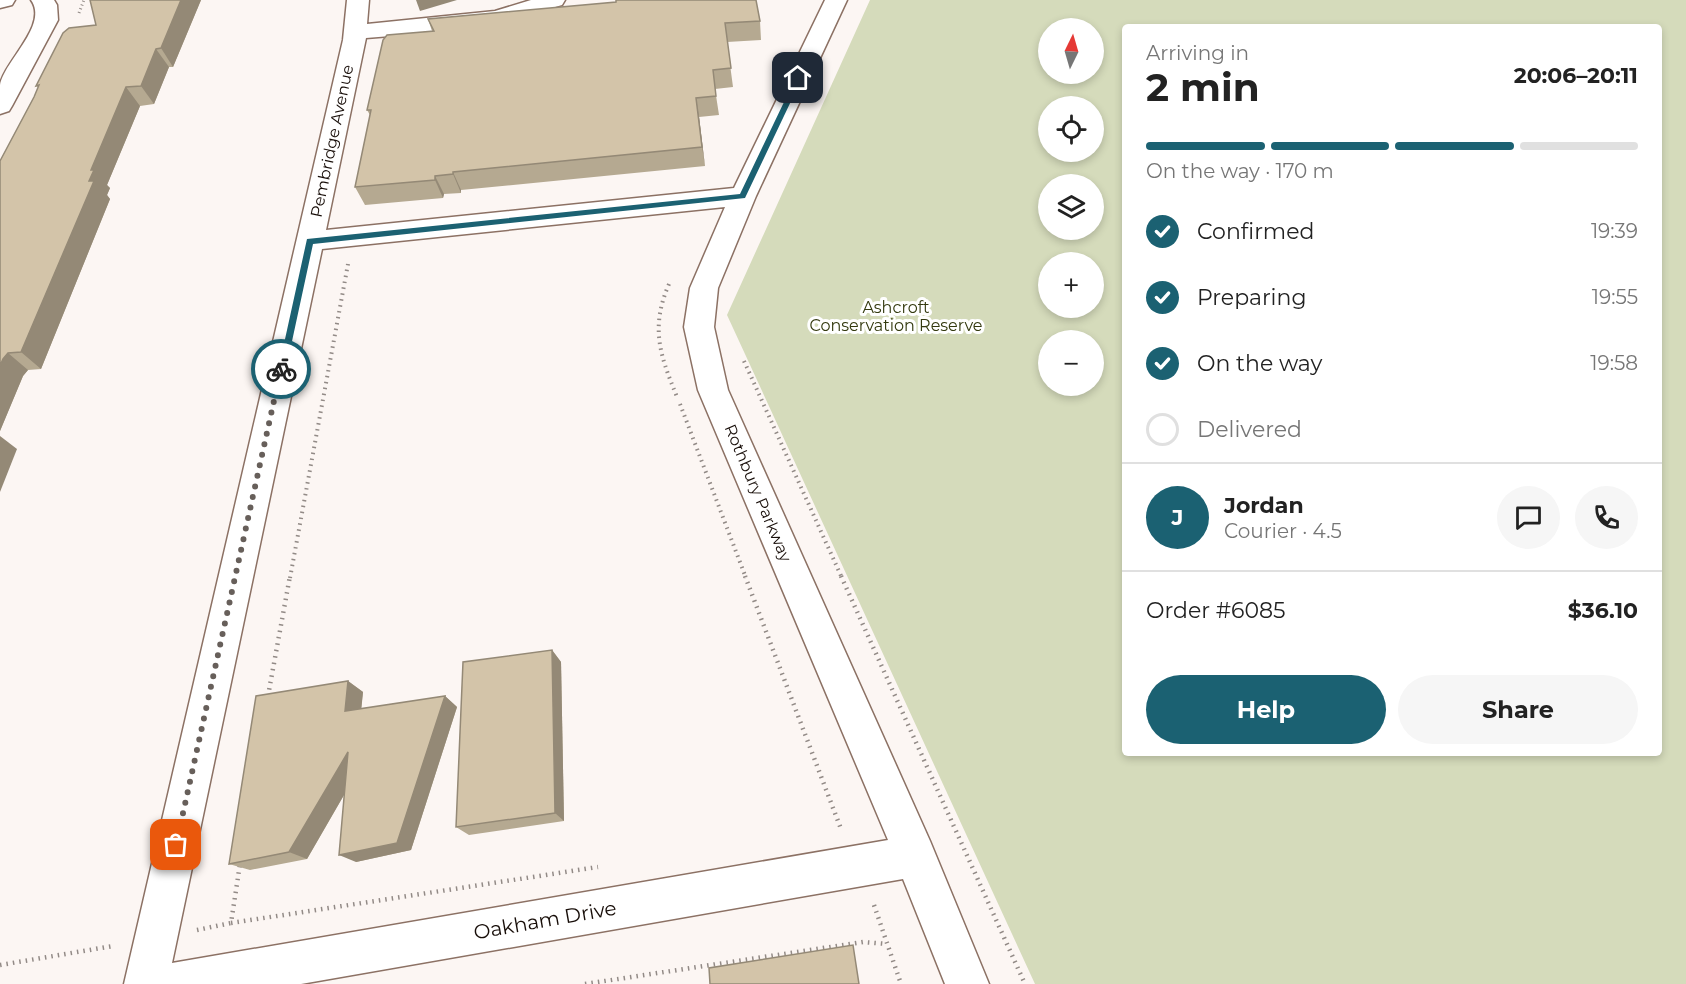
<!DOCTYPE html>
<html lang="en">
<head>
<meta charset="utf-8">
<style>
	:root { --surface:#fff; --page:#f6f6f6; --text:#222; --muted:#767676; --line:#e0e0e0; --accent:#1b6172 }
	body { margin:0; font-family:Montserrat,sans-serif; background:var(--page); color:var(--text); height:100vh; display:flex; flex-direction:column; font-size:22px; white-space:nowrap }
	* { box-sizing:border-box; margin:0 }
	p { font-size:20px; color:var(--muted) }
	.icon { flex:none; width:33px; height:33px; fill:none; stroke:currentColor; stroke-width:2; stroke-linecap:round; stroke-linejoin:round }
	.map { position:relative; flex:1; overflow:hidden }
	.drawer { position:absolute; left:1122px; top:24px; width:540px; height:732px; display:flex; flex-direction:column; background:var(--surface); border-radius:6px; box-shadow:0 3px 9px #0003 }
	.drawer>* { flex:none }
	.needle { width:39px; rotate:5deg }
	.fabs { position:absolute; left:1038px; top:18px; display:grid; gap:12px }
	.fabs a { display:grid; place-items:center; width:66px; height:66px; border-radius:50%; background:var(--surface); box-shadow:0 3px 9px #0003; font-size:30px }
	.pin { position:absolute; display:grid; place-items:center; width:51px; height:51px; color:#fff; margin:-26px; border-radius:12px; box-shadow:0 3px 9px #0006 }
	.courier { position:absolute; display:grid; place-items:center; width:60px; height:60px; margin:-30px; border:4px solid #1b6172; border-radius:50%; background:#fff; color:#222; box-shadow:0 2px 8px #0007 }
	.summary em { font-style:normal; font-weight:700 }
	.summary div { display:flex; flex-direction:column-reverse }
	.summary { display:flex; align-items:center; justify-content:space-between; height:102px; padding:0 24px }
	h1 { font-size:39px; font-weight:700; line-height:45px }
	.bar { display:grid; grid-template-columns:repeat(4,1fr); gap:9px 6px; align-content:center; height:72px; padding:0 24px }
	.bar i { height:8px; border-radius:4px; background:var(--line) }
	.bar .selected { background:var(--accent) }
	.bar p { grid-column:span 4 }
	.line { display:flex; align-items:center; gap:15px; padding:0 24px; border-top:2px solid var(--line) }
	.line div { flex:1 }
	.round { display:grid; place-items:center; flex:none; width:63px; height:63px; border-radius:32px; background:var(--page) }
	ol { padding:0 24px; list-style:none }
	li { display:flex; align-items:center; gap:18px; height:66px }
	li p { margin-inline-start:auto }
	li .icon { padding:6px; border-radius:50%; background:var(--accent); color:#fff; stroke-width:4 }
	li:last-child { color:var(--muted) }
	li i { width:33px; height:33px; border:3px solid var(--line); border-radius:50% }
	.action { display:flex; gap:12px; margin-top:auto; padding:12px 24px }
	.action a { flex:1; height:69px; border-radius:36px; background:var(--accent); color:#fff; font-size:24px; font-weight:700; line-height:69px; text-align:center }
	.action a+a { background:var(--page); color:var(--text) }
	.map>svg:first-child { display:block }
	.green { fill:#d5dbbb; fill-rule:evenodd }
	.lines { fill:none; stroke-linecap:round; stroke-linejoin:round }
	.minor-casing { stroke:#8c7164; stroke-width:3 }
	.path-far2 { stroke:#928a86; stroke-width:3; stroke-dasharray:1 3; stroke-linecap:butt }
	.path-far1 { stroke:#928a86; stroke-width:4; stroke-dasharray:1.5 4.5; stroke-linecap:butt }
	.path { stroke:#928a86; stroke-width:4.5; stroke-dasharray:1.5 5; stroke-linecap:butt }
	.minor { fill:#fff; fill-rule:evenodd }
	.wall { fill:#b5a991 }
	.shaded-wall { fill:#948976 }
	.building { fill:#d3c4a9; stroke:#948976; stroke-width:1.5 }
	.route { fill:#1b6172 }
	.done { stroke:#675f5a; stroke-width:6; stroke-dasharray:0 10.8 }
	.labels { text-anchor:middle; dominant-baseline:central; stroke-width:6; stroke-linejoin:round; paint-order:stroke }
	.street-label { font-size:16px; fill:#170d08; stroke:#fff }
	.park-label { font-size:16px; fill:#33390e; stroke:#fff }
	.near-street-label { font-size:20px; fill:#170d08; stroke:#fff }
</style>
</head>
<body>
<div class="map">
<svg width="1686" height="984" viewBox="0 0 1686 984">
	<rect width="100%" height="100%" fill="#fcf6f3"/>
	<path class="green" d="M870 0H1686V984H1035L727 315ZM1125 27H1659V753H1125ZM1048 28H1094V74H1048ZM1048 106H1094V152H1048ZM1048 184H1094V230H1048ZM1048 262H1094V308H1048ZM1048 340H1094V386H1048Z"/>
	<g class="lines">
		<g class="minor-casing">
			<g id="minor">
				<polygon points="0,0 15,0 12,5 0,8"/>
				<path d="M31 0H54L57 5 58 20 12 106 9 111 0 114C0 105 0 94 0 85 5 60 49 25 31 0Z"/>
				<path d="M347 0H369L367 24 495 11 531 0H565L562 5 498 24 440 32 366 38 326 230 734 188 825 0H847L756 196 718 288 714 327 728 390 930 841 989 984H945L903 879 301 984H124L343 40ZM725 207 690 288 684 327 698 390 888 840 172 963 322 249Z"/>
			</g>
		</g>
		<polyline class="path-far2" points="79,13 84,0"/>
		<g class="path-far1">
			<path d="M669 284C650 328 660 355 677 397"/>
			<polyline points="744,361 842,578"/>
			<polyline points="680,404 746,578"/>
			<polyline points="290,578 348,264"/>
		</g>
		<g class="path">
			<polyline points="745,576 841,829"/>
			<polyline points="841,576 1025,984"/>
			<polyline points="268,696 290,576"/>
			<polyline points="874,905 901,984"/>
			<polyline points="231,923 598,867"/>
			<polyline points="197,930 231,923 240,864"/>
			<polyline points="0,965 113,946"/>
			<polyline points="585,984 863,942 887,944"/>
		</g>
		<use href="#minor" class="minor"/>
	</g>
	<g class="wall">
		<polygon points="90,0 201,0 173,67 169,67 154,104 140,106 107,185 110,188 107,195 110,199 41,369 28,370 23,376 0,431 0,161 34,97 38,87 36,86 96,25"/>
		<polygon points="428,19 760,21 761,40 727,42 733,87 715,89 719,115 699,117 705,166 461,190 461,193 444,194 443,198 365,205 355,187 370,115 367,110 432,31"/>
		<polygon points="552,650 561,662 564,821 469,835 456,827"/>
		<polygon points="348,681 363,692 361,709 445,696 457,707 411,850 356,862 344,795 307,859 250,870 229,864"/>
	</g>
	<g class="shaded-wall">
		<polygon points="181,0 201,0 173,67 161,48"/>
		<polygon points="416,0 457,0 420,11"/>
		<polygon points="156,49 169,67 154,104 141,86"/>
		<polygon points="126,87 140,106 107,185 110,188 107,195 110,199 41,369 21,352 89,181 91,170"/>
		<polygon points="696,98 699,117 705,166 702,147"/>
		<polygon points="453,172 461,190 461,193 453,174"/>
		<polygon points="435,176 444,194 443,198 435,180"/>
		<polygon points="8,353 28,370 23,376 0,431 0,366 3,359"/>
		<polygon points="0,436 17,449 0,492"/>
		<polygon points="552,650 561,662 564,821 555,813"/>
		<polygon points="348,681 363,692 360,722 345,711"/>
		<polygon points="445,696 457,707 411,850 356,862 339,855"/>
		<polygon points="348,752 363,762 307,859 289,852"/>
	</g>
	<g class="building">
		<polygon points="90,0 181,0 161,48 156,49 141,86 126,87 91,170 94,170 89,181 94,181 21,352 8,353 3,359 0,366 0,161 34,97 39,85 36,86 63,33 69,28 96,25"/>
		<polygon points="616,0 756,0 760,21 725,23 731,68 713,70 716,96 696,98 702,147 453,172 453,174 435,176 435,180 355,187 371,110 367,110 383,40 387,35 434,31 428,19 616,2"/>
		<polygon points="552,650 555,813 456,827 463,662"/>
		<polygon points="348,681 345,711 445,696 397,843 339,855 348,752 289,852 229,864 256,696"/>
		<polygon points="853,945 859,984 710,984 709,968"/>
	</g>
	<polygon class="route" points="796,77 802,78 745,198 313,244 286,369 285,371 278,371 307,239 740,194"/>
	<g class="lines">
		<polyline class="done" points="176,845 281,369"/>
	</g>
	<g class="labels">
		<g class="street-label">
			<text transform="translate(332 141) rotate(-78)">Pembridge Avenue</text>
			<text transform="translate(758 493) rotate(67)">Rothbury Parkway</text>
		</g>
		<g class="park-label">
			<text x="896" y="307">Ashcroft<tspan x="896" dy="18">Conservation Reserve</tspan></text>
		</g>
		<g class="near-street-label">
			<text transform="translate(545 920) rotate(-10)">Oakham Drive</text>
		</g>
	</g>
</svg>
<div class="fabs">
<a><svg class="needle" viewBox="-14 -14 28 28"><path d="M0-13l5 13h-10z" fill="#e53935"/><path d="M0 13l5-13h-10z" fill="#767676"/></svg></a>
<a><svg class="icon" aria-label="locate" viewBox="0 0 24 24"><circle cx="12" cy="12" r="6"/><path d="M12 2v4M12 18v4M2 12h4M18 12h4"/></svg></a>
<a><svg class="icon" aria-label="layers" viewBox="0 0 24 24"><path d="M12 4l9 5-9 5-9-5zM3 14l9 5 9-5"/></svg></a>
<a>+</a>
<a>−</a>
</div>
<div class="pin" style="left:176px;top:845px;background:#ea580c"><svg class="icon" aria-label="bag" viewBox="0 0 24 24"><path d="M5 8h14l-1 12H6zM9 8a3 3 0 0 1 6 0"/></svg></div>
<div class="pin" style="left:798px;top:78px;background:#1f2937"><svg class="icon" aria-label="home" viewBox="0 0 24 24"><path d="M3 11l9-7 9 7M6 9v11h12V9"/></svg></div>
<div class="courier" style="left:281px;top:369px"><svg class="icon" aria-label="bike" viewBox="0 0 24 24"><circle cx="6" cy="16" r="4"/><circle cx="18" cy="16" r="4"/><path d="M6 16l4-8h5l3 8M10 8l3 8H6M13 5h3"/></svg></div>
<section class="drawer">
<div class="summary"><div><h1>2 min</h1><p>Arriving in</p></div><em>20:06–20:11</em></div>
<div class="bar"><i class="selected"></i><i class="selected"></i><i class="selected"></i><i></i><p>On the way · 170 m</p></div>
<ol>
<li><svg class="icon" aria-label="check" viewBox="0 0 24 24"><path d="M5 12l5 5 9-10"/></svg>Confirmed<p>19:39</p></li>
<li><svg class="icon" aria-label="check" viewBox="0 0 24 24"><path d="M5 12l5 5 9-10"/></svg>Preparing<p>19:55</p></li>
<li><svg class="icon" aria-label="check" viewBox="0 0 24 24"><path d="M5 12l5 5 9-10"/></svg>On the way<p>19:58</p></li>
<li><i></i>Delivered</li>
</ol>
<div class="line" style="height:108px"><b class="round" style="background:var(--accent);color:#fff">J</b><div><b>Jordan</b><p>Courier · 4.5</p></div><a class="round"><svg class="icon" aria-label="chat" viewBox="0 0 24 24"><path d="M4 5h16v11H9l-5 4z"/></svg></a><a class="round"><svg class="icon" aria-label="phone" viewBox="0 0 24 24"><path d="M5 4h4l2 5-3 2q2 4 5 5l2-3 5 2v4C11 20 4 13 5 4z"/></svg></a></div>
<div class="line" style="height:78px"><div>Order #6085</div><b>$36.10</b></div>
<div class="action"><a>Help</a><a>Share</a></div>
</section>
</div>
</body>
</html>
